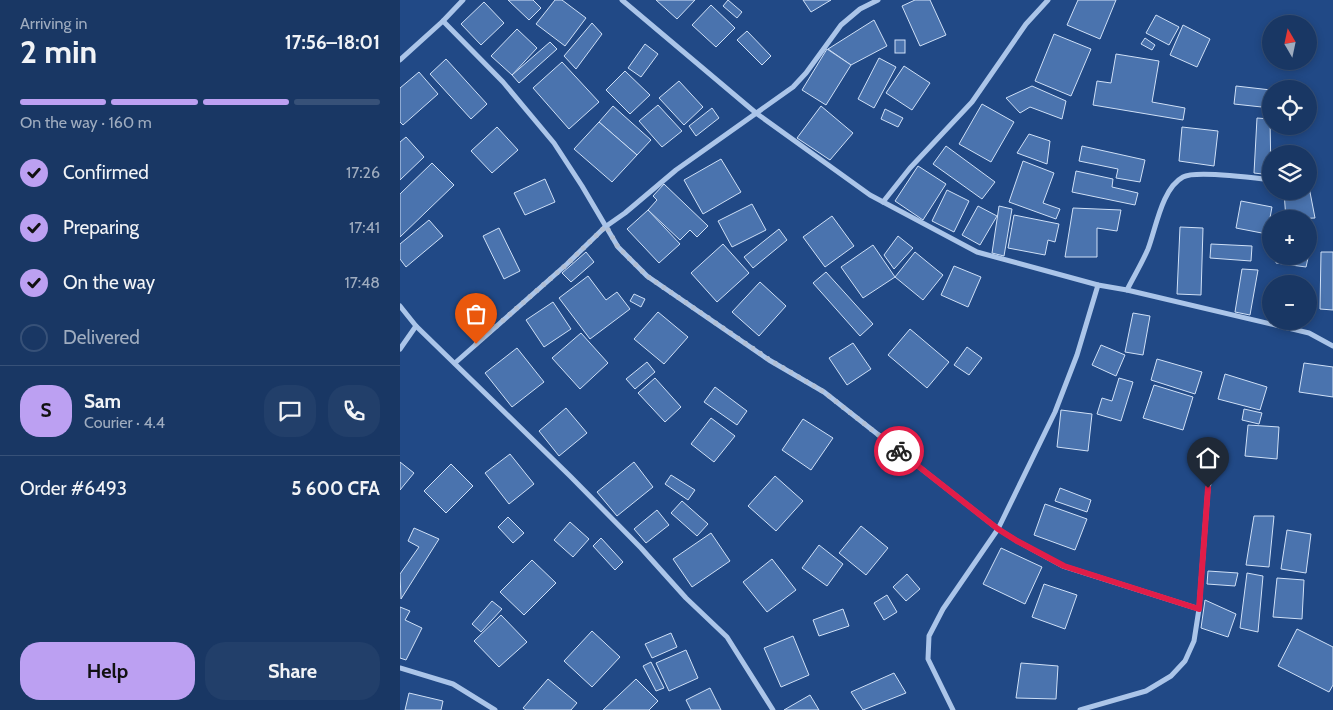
<!DOCTYPE html>
<html lang="en">
<head>
<meta charset="utf-8">
<style>
	:root { --surface:#193764; --page:#223f6a; --text:#f1f3f6; --muted:#9facbf; --line:#375178; --accent:#bca0f2 }
	body { margin:0; font-family:Cabin,sans-serif; background:var(--page); color:var(--text); height:100vh; display:flex; flex-direction:column; font-size:19px; white-space:nowrap }
	* { box-sizing:border-box; margin:0 }
	p { font-size:16px; color:var(--muted) }
	.icon { flex:none; width:28px; height:28px; fill:none; stroke:currentColor; stroke-width:2; stroke-linecap:round; stroke-linejoin:round }
	.map { position:relative; flex:1; overflow:hidden }
	.drawer { display:flex; flex-direction:column; background:var(--surface); width:400px }
	.drawer>* { flex:none }
	.needle { width:32px; rotate:351deg }
	.fabs { position:absolute; left:862px; top:15px; display:grid; gap:10px }
	.fabs a { display:grid; place-items:center; width:55px; height:55px; border-radius:50%; background:var(--surface); box-shadow:0 2px 8px #0003,0 0 0 1px var(--line); font-size:25px }
	.pin { position:absolute; display:grid; place-items:center; width:42px; height:42px; color:#fff; margin:-51px -21px; border-radius:50% 50% 50% 0; rotate:-45deg; box-shadow:0 0 5px #0007 }
	.pin .icon { rotate:45deg }
	.courier { position:absolute; display:grid; place-items:center; width:50px; height:50px; margin:-25px; border:4px solid #e11d48; border-radius:50%; background:#fff; color:#222; box-shadow:0 1px 6px #0007 }
	.headline em { font-style:normal; font-weight:700 }
	.headline div { display:flex; flex-direction:column-reverse }
	.headline { display:flex; align-items:center; justify-content:space-between; height:85px; padding:0 20px }
	h1 { font-size:32px; font-weight:700; line-height:38px }
	.bar { display:grid; grid-template-columns:repeat(4,1fr); gap:8px 5px; align-content:center; height:60px; padding:0 20px }
	.bar i { height:6px; border-radius:4px; background:var(--line) }
	.bar .active { background:var(--accent) }
	.bar p { grid-column:span 4 }
	.line { display:flex; align-items:center; gap:12px; padding:0 20px; border-top:1px solid var(--line) }
	.line div { flex:1 }
	.round { display:grid; place-items:center; flex:none; width:52px; height:52px; border-radius:20px; background:var(--page) }
	ol { padding:0 20px; list-style:none }
	li { display:flex; align-items:center; gap:15px; height:55px }
	li p { margin-inline-start:auto }
	li .icon { padding:5px; border-radius:50%; background:var(--accent); color:#111; stroke-width:4 }
	li:last-child { color:var(--muted) }
	li i { width:28px; height:28px; border:2px solid var(--line); border-radius:50% }
	.action { display:flex; gap:10px; margin-top:auto; padding:10px 20px }
	.action a { flex:1; height:58px; border-radius:20px; background:var(--accent); color:#111; font-size:20px; font-weight:700; line-height:58px; text-align:center }
	.action a+a { background:var(--page); color:var(--text) }
	main { display:flex; flex:1; min-height:0 }
	.map>svg:first-child { display:block }
	.building { fill:#4a73ae; stroke:#cfe0f7 }
	.lines { fill:none; stroke-linecap:round; stroke-linejoin:round }
	.street { stroke:#abc5e9; stroke-width:5 }
	.done { stroke:#b1bfd5; stroke-width:5; stroke-dasharray:0 9 }
	.route { stroke:#e11d48; stroke-width:6 }
</style>
</head>
<body>
<main>
<section class="drawer">
<div class="headline"><div><h1>2 min</h1><p>Arriving in</p></div><em>17:56–18:01</em></div>
<div class="bar"><i class="active"></i><i class="active"></i><i class="active"></i><i></i><p>On the way · 160 m</p></div>
<ol>
<li><svg class="icon" aria-label="check" viewBox="0 0 24 24"><path d="M5 12l5 5 9-10"/></svg>Confirmed<p>17:26</p></li>
<li><svg class="icon" aria-label="check" viewBox="0 0 24 24"><path d="M5 12l5 5 9-10"/></svg>Preparing<p>17:41</p></li>
<li><svg class="icon" aria-label="check" viewBox="0 0 24 24"><path d="M5 12l5 5 9-10"/></svg>On the way<p>17:48</p></li>
<li><i></i>Delivered</li>
</ol>
<div class="line" style="height:90px"><b class="round" style="background:var(--accent);color:#111">S</b><div><b>Sam</b><p>Courier · 4.4</p></div><a class="round"><svg class="icon" aria-label="chat" viewBox="0 0 24 24"><path d="M4 5h16v11H9l-5 4z"/></svg></a><a class="round"><svg class="icon" aria-label="phone" viewBox="0 0 24 24"><path d="M5 4h4l2 5-3 2q2 4 5 5l2-3 5 2v4C11 20 4 13 5 4z"/></svg></a></div>
<div class="line" style="height:65px"><div>Order #6493</div><b>5 600 CFA</b></div>
<div class="action"><a>Help</a><a>Share</a></div>
</section>
<div class="map">
<svg width="933" height="710" viewBox="0 0 933 710">
	<rect width="100%" height="100%" fill="#214986"/>
	<g class="building">
		<polygon points="108,0 133,0 141,8 129,20"/>
		<polygon points="155,0 162,0 186,18 165,46 136,24"/>
		<polygon points="256,0 295,0 277,19"/>
		<polygon points="328,0 342,12 337,18 323,6"/>
		<polygon points="403,0 431,0 411,12"/>
		<polygon points="515,0 530,0 546,35 520,46 502,6"/>
		<polygon points="678,0 716,0 700,39 667,25"/>
		<polygon points="84,2 104,23 81,45 61,24"/>
		<polygon points="311,5 335,28 316,47 292,25"/>
		<polygon points="756,15 779,27 769,45 746,33"/>
		<polygon points="474,20 487,46 451,65 428,49"/>
		<polygon points="192,23 202,34 176,69 164,56"/>
		<polygon points="783,25 810,39 797,67 770,55"/>
		<polygon points="117,29 137,48 112,75 91,56"/>
		<polygon points="347,31 371,56 362,65 337,40"/>
		<polygon points="654,34 691,49 671,96 635,81"/>
		<polygon points="745,38 755,45 752,50 741,44"/>
		<rect x="495" y="40" width="10" height="13"/>
		<polygon points="150,42 157,49 119,83 112,75"/>
		<polygon points="245,44 258,54 241,77 228,68"/>
		<polygon points="427,49 451,65 426,105 402,90"/>
		<polygon points="716,54 759,61 752,102 785,108 783,120 693,105 697,81 711,83"/>
		<polygon points="479,58 496,67 474,108 458,99"/>
		<polygon points="46,59 87,104 71,119 30,74"/>
		<polygon points="162,62 199,102 169,129 133,88"/>
		<polygon points="504,66 530,83 512,110 486,93"/>
		<polygon points="225,71 250,95 230,114 206,90"/>
		<polygon points="19,72 38,94 3,125 0,122 0,88"/>
		<polygon points="279,81 303,107 284,125 259,98"/>
		<polygon points="632,86 666,101 662,119 630,107 620,113 606,98"/>
		<polygon points="836,86 871,90 871,108 834,104"/>
		<polygon points="582,104 614,122 591,162 559,144"/>
		<polygon points="258,105 282,131 262,147 239,121"/>
		<polygon points="213,106 251,140 237,155 199,122"/>
		<polygon points="421,106 453,133 430,160 397,138"/>
		<polygon points="312,108 319,118 296,136 289,126"/>
		<polygon points="485,109 503,118 498,127 481,119"/>
		<polygon points="857,118 870,119 871,175 854,173"/>
		<polygon points="199,122 237,155 212,182 174,149"/>
		<polygon points="97,127 118,150 92,173 71,151"/>
		<polygon points="782,127 818,131 814,166 779,161"/>
		<polygon points="629,134 650,141 647,164 617,153"/>
		<polygon points="6,137 24,157 0,180 0,142"/>
		<polygon points="546,146 595,182 582,199 533,164"/>
		<polygon points="682,146 745,160 740,182 716,178 718,169 679,161"/>
		<polygon points="321,159 341,192 303,214 284,180"/>
		<polygon points="623,161 654,173 643,203 660,209 656,219 609,202"/>
		<polygon points="32,163 54,185 0,237 0,194"/>
		<polygon points="518,166 546,184 523,220 495,201"/>
		<polygon points="676,171 713,179 712,187 738,193 735,205 672,192"/>
		<polygon points="145,179 155,202 125,215 114,193"/>
		<polygon points="264,184 308,226 297,237 290,230 280,240 248,210 257,200 253,196"/>
		<polygon points="909,187 915,218 886,219 884,192 909,191"/>
		<polygon points="547,190 569,201 554,232 532,221"/>
		<polygon points="841,201 872,207 867,234 836,228"/>
		<polygon points="352,204 366,230 332,247 318,221"/>
		<polygon points="578,206 597,216 580,245 562,235"/>
		<polygon points="599,206 612,209 604,256 592,253"/>
		<polygon points="673,208 721,210 717,231 697,228 697,257 665,257"/>
		<polygon points="248,210 280,244 259,263 227,229"/>
		<polygon points="614,215 659,224 655,242 648,240 645,255 608,248"/>
		<polygon points="432,216 454,246 425,267 403,237"/>
		<polygon points="29,220 43,236 6,267 0,259 0,244"/>
		<polygon points="780,227 803,228 801,295 777,294"/>
		<polygon points="99,228 120,271 104,279 83,236"/>
		<polygon points="379,229 387,240 353,268 344,257"/>
		<polygon points="498,236 513,248 494,269 484,255"/>
		<polygon points="323,244 349,273 317,302 291,273"/>
		<polygon points="811,244 852,246 851,261 810,258"/>
		<polygon points="473,245 495,277 463,298 441,267"/>
		<polygon points="186,252 194,262 171,282 162,273"/>
		<polygon points="515,252 543,275 523,300 495,277"/>
		<polygon points="921,252 933,252 933,310 920,309"/>
		<polygon points="877,256 908,258 906,267 876,263"/>
		<polygon points="554,266 581,277 568,307 541,295"/>
		<polygon points="842,269 858,270 850,315 835,312"/>
		<polygon points="426,272 473,324 460,336 413,283"/>
		<polygon points="188,276 206,300 217,292 230,309 190,339 159,298"/>
		<polygon points="360,282 386,306 359,336 332,312"/>
		<polygon points="234,294 245,299 241,307 230,301"/>
		<polygon points="153,302 171,329 144,347 126,320"/>
		<polygon points="258,312 288,337 264,364 234,339"/>
		<polygon points="733,313 750,316 743,355 725,352"/>
		<polygon points="510,329 549,362 527,388 488,355"/>
		<polygon points="181,333 208,363 180,389 152,358"/>
		<polygon points="453,343 471,369 447,385 429,358"/>
		<polygon points="701,345 725,355 716,376 692,365"/>
		<polygon points="567,347 582,358 569,375 554,365"/>
		<polygon points="117,348 144,382 112,407 85,373"/>
		<polygon points="757,359 802,372 795,394 751,380"/>
		<polygon points="247,362 255,372 235,389 226,379"/>
		<polygon points="904,363 933,367 933,397 899,392"/>
		<polygon points="825,374 867,387 860,410 818,399"/>
		<polygon points="255,378 281,407 265,422 238,393"/>
		<polygon points="719,378 733,382 721,421 697,414 702,398 712,401"/>
		<polygon points="754,385 793,397 783,430 743,418"/>
		<polygon points="315,387 347,411 337,425 304,402"/>
		<polygon points="166,408 187,433 159,456 139,431"/>
		<polygon points="844,409 862,413 859,424 842,420"/>
		<polygon points="661,410 692,414 688,451 657,447"/>
		<polygon points="311,418 335,436 314,462 291,444"/>
		<polygon points="403,419 433,438 411,470 382,450"/>
		<polygon points="848,425 879,427 877,459 845,456"/>
		<polygon points="110,454 134,484 109,504 85,473"/>
		<polygon points="0,462 14,473 0,490"/>
		<polygon points="234,462 253,487 217,516 197,492"/>
		<polygon points="51,464 73,486 46,513 24,491"/>
		<polygon points="271,475 295,490 288,500 265,484"/>
		<polygon points="375,476 403,501 376,531 348,506"/>
		<polygon points="660,488 691,500 687,512 655,501"/>
		<polygon points="282,501 308,524 297,536 271,513"/>
		<polygon points="645,504 687,519 675,550 634,535"/>
		<polygon points="257,510 269,525 246,543 234,529"/>
		<polygon points="854,516 874,516 869,567 846,565"/>
		<polygon points="108,517 124,533 113,543 98,527"/>
		<polygon points="170,522 189,539 173,557 154,540"/>
		<polygon points="461,526 488,548 466,575 439,553"/>
		<polygon points="14,528 39,539 1,599 0,574 19,547 8,541"/>
		<polygon points="887,530 911,534 906,573 881,569"/>
		<polygon points="311,533 330,561 292,587 273,559"/>
		<polygon points="201,538 223,562 215,570 193,546"/>
		<polygon points="419,545 443,564 427,586 402,568"/>
		<polygon points="601,548 642,567 625,604 583,584"/>
		<polygon points="372,559 396,590 367,612 343,582"/>
		<polygon points="132,560 156,583 124,615 100,592"/>
		<polygon points="808,571 838,573 835,586 807,584"/>
		<polygon points="847,573 863,576 858,632 840,628"/>
		<polygon points="507,574 520,589 506,601 493,587"/>
		<polygon points="877,578 904,580 902,619 873,617"/>
		<polygon points="644,584 677,595 665,629 632,617"/>
		<polygon points="487,595 497,612 484,620 474,603"/>
		<polygon points="805,600 836,614 828,637 801,628"/>
		<polygon points="92,601 102,609 81,632 72,624"/>
		<polygon points="0,607 10,611 5,620 22,628 6,660 0,658"/>
		<polygon points="443,609 449,626 419,636 413,620"/>
		<polygon points="101,615 127,642 99,667 74,641"/>
		<polygon points="897,629 933,647 933,685 929,692 878,666"/>
		<polygon points="192,631 220,657 192,687 164,661"/>
		<polygon points="271,633 277,647 252,658 245,644"/>
		<polygon points="393,636 409,675 381,687 364,648"/>
		<polygon points="286,650 298,678 269,691 256,663"/>
		<polygon points="251,662 264,688 256,691 243,666"/>
		<polygon points="621,663 658,666 656,699 616,698"/>
		<polygon points="494,673 506,693 463,710 451,692"/>
		<polygon points="148,679 177,703 171,710 126,710 123,708"/>
		<polygon points="236,679 258,701 249,710 203,710"/>
		<polygon points="310,688 321,710 291,710 286,700"/>
		<polygon points="9,693 43,701 41,710 5,710"/>
		<polygon points="410,695 419,710 384,710"/>
	</g>
	<g class="lines">
		<g class="street">
			<polyline points="222,0 356,113 470,195 577,252 698,285 727,290 909,333 933,346"/>
			<polyline points="43,21 103,82 154,143 182,186 218,247 247,276 369,360 424,392 598,529 617,541 663,566 799,609"/>
			<polyline points="0,60 43,21 63,0"/>
			<polyline points="483,202 510,168 572,102 626,24 648,0"/>
			<path d="M727 290C734 276 742 263 748 249 756 228 762 188 783 177 796 170 854 178 871 180"/>
			<polyline points="0,306 16,326 170,476 241,548 286,598 327,637 373,710"/>
			<polyline points="0,349 16,326"/>
			<polyline points="55,363 167,264 205,227 225,213 276,170 393,87 406,73 441,25 460,9 478,0"/>
			<polyline points="0,668 53,684 95,710"/>
			<polyline points="553,710 528,659 529,636 543,609 598,529 655,412 677,355 698,285"/>
			<polyline points="680,710 746,691 771,676 785,661 794,641 799,609 808,488 814,463"/>
		</g>
	</g>
	<g class="lines">
		<polyline class="done" points="76,344 167,264 206,226 218,247 247,276 370,360 424,392 499,451"/>
		<polyline class="route" points="499,451 598,529 617,541 664,566 799,609 808,488"/>
	</g>
</svg>
<div class="fabs">
<a><svg class="needle" viewBox="-14 -14 28 28"><path d="M0-13l5 13h-10z" fill="#e53935"/><path d="M0 13l5-13h-10z" fill="#9facbf"/></svg></a>
<a><svg class="icon" aria-label="locate" viewBox="0 0 24 24"><circle cx="12" cy="12" r="6"/><path d="M12 2v4M12 18v4M2 12h4M18 12h4"/></svg></a>
<a><svg class="icon" aria-label="layers" viewBox="0 0 24 24"><path d="M12 4l9 5-9 5-9-5zM3 14l9 5 9-5"/></svg></a>
<a>+</a>
<a>−</a>
</div>
<div class="pin" style="left:76px;top:344px;background:#ea580c"><svg class="icon" aria-label="bag" viewBox="0 0 24 24"><path d="M5 8h14l-1 12H6zM9 8a3 3 0 0 1 6 0"/></svg></div>
<div class="pin" style="left:808px;top:488px;background:#1f2937"><svg class="icon" aria-label="home" viewBox="0 0 24 24"><path d="M3 11l9-7 9 7M6 9v11h12V9"/></svg></div>
<div class="courier" style="left:499px;top:451px"><svg class="icon" aria-label="bike" viewBox="0 0 24 24"><circle cx="6" cy="16" r="4"/><circle cx="18" cy="16" r="4"/><path d="M6 16l4-8h5l3 8M10 8l3 8H6M13 5h3"/></svg></div>
</div>
</main>
</body>
</html>
